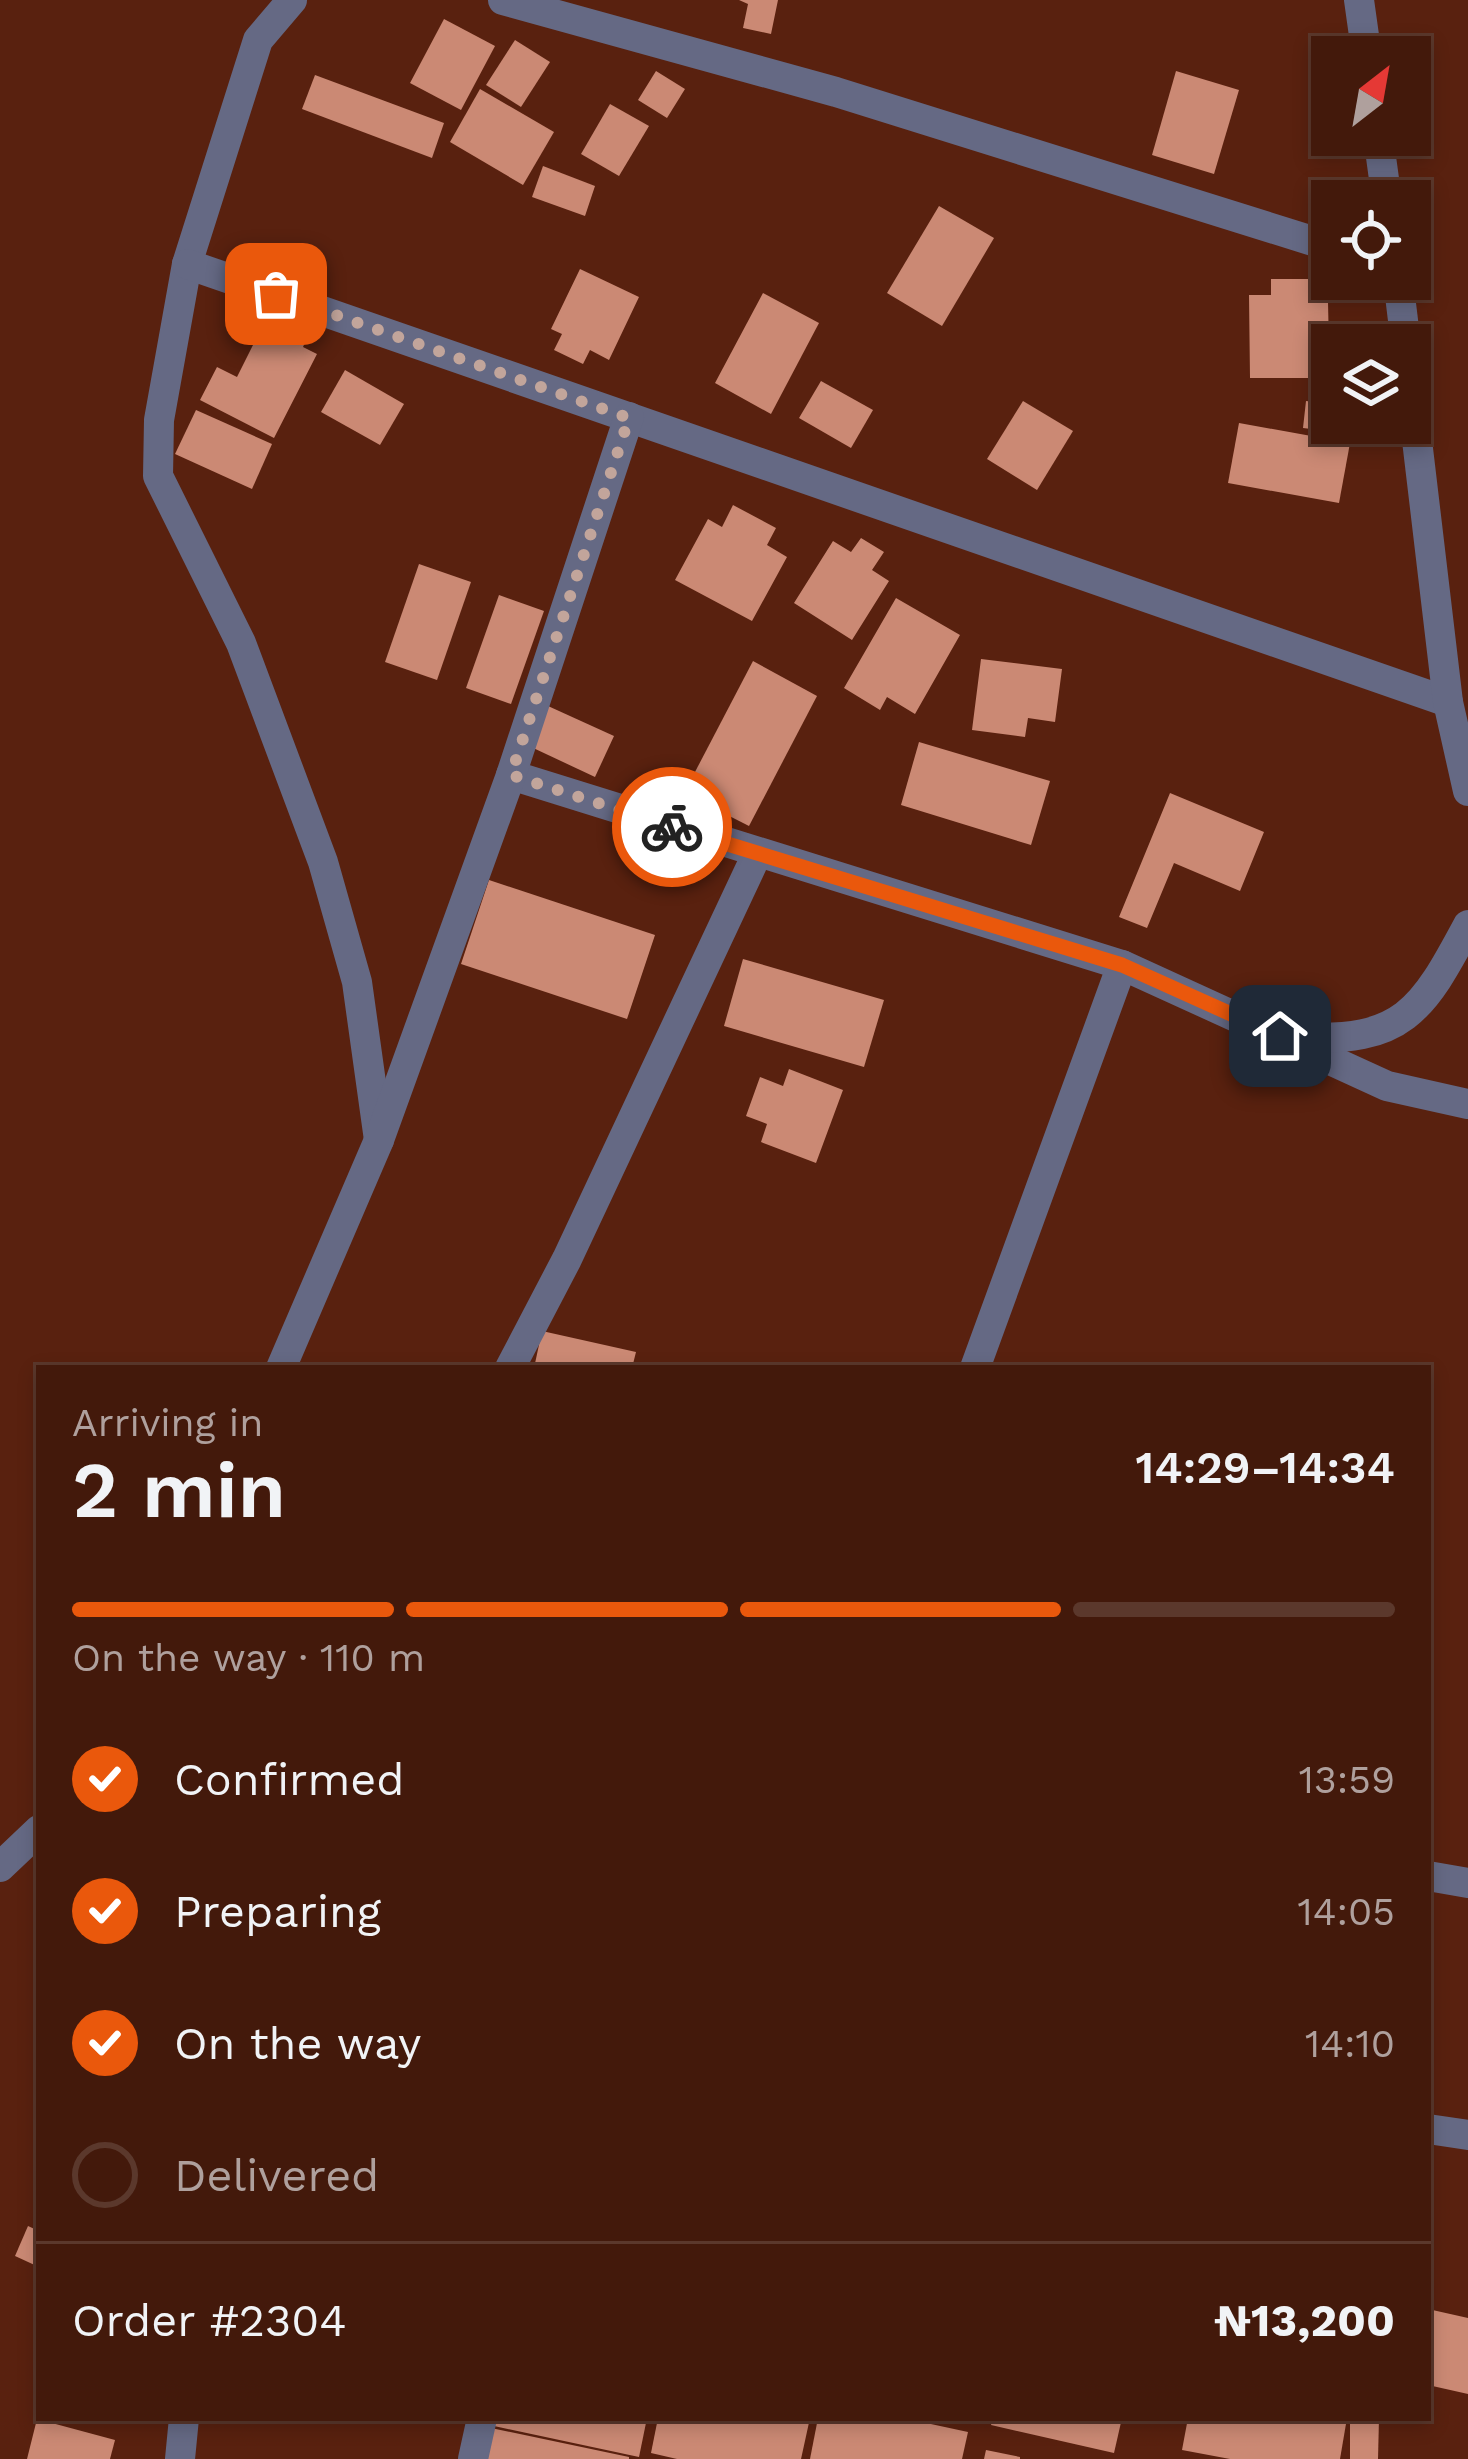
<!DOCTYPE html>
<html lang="en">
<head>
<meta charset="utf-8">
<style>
	:root { --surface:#43190b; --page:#4a2214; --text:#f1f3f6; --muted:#afa09d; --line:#5b382c; --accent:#ea580c }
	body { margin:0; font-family:"Work Sans",sans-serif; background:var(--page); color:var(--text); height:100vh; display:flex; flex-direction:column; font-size:45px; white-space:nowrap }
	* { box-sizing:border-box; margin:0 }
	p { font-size:39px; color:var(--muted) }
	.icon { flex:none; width:66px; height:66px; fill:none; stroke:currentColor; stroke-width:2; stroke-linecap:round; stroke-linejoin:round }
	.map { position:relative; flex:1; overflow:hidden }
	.drawer { position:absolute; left:36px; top:1365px; width:1395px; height:1056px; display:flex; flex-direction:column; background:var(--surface); border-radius:0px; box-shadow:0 6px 18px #0003,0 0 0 3px var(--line) }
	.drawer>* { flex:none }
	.needle { width:78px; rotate:31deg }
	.fabs { position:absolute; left:1311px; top:36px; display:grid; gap:24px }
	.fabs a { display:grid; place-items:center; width:120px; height:120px; border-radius:0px; background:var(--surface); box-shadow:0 6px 18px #0003,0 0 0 3px var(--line); font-size:60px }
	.pin { position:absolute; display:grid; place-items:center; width:102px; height:102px; color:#fff; margin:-51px; border-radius:24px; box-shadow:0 6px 18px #0006 }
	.courier { position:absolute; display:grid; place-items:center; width:120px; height:120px; margin:-60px; border:9px solid #ea580c; border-radius:50%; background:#fff; color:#222; box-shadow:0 3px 15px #0007 }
	.head em { font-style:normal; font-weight:600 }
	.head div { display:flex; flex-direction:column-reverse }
	.head { display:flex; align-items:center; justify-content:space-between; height:204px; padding:0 36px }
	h1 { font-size:78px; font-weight:600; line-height:90px }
	.bar { display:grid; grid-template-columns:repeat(4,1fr); gap:18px 12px; align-content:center; height:144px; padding:0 36px }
	.bar i { height:15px; border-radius:9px; background:var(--line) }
	.bar .active { background:var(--accent) }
	.bar p { grid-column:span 4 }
	.line { display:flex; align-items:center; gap:30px; padding:0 36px; border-top:3px solid var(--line) }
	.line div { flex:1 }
	ol { padding:0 36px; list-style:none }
	li { display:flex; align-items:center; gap:36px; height:132px }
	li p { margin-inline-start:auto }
	li .icon { padding:12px; border-radius:50%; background:var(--accent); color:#fff; stroke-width:4 }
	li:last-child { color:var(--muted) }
	li i { width:66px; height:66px; border:6px solid var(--line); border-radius:50% }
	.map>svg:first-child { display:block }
	.building { fill:#cb8974 }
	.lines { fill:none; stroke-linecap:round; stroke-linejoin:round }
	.minor { stroke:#656984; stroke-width:30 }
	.done { stroke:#c2a59b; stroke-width:12; stroke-dasharray:0 21.6 }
	.route { stroke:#ea580c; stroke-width:15 }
</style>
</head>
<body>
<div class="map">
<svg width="1468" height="2459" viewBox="0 0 1468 2459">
	<rect width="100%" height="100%" fill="#59210f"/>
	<g class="building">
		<polygon points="739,0 778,0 771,34 743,28 748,4"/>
		<polygon points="444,19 495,46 461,110 410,83"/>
		<polygon points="515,40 550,62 521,107 486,85"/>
		<polygon points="656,71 685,89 667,118 638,100"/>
		<polygon points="1176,71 1239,90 1214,174 1152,155"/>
		<polygon points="315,75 444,123 432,158 302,109"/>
		<polygon points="480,89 554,132 523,185 450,142"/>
		<polygon points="610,104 649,126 619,176 581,154"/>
		<polygon points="543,166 595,186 585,216 532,197"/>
		<polygon points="939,206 994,238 942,326 887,293"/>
		<polygon points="580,269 639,297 609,360 590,350 583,364 554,350 562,334 551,329"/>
		<polygon points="1271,279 1316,279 1317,303 1328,302 1329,348 1314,349 1315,378 1250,378 1249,295 1271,295"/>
		<polygon points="763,293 819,323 771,414 715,383"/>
		<polygon points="262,327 284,338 290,327 308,336 303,347 317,354 274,438 200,400 217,367 237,377"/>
		<polygon points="345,370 404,404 380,445 321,412"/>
		<polygon points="821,381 873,410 851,448 799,418"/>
		<polygon points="1023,401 1073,431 1037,490 987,459"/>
		<polygon points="1306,401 1332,404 1332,423 1353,423 1352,434 1303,428"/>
		<polygon points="196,410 272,444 252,489 175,454"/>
		<polygon points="1239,423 1350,443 1339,503 1228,483"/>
		<polygon points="733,505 776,528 767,545 787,557 752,621 675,580 708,519 722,527"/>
		<polygon points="861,538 884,552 872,570 889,581 852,640 794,603 833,541 851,552"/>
		<polygon points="419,564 471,582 437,680 385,662"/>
		<polygon points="499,595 544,611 511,704 466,688"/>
		<polygon points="896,598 960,635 915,714 887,697 880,710 844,688"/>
		<polygon points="981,659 1062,669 1055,722 1028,718 1025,737 972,730"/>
		<polygon points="753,661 817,696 749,826 684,793"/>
		<polygon points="548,706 614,736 595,777 529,746"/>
		<polygon points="919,742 1050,781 1031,845 901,805"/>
		<polygon points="1170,793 1264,832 1240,891 1174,863 1147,928 1119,917"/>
		<polygon points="489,880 655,935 627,1019 461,964"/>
		<polygon points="743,959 884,1000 864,1067 724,1026"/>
		<polygon points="789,1069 843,1090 816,1163 761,1142 767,1124 746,1116 760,1077 783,1086"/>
		<polygon points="542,1331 636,1352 632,1368 534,1368"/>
		<polygon points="28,2226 39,2231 39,2267 15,2256"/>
		<polygon points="1428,2309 1468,2318 1468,2394 1428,2385"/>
		<polygon points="496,2418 647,2418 639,2457 494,2426"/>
		<polygon points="658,2418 810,2418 801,2459 677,2459 651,2453"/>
		<polygon points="818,2418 903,2418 968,2432 962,2459 810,2459"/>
		<polygon points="993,2418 1122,2418 1114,2453 991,2425"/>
		<polygon points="1188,2418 1347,2418 1340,2459 1230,2459 1182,2450"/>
		<polygon points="1350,2418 1379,2418 1378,2459 1350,2459"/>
		<polygon points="37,2419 115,2440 110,2459 27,2459"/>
		<polygon points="491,2428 629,2457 629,2459 484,2459"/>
		<polygon points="986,2450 1020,2457 1020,2459 984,2459"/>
	</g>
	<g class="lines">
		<g class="minor">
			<polyline points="292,0 258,40 187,264 159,420 158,476 241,643 323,862 357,982 379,1140"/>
			<polyline points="503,0 836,92 1332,247"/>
			<polyline points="1359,0 1367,57"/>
			<polyline points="1378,135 1387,201"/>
			<polyline points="187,264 1448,702"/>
			<polyline points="1398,279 1406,345"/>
			<polyline points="1410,381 1448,702 1468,791"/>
			<polyline points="511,775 1122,965 1387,1086 1468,1104"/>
			<path d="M1298 1037C1403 1043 1422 1011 1468 925"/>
			<polyline points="281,1368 379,1140 511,775 629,417"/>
			<polyline points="510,1368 567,1259 757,854"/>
			<polyline points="975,1368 1122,965"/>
			<polyline points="0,1867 39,1830"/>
			<polyline points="1428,1876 1468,1883"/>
			<polyline points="1428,2129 1468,2135"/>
			<polyline points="180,2459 184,2418"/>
			<polyline points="473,2459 482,2418"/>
		</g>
	</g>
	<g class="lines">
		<polyline class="done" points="276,294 629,418 511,775 672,827"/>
		<polyline class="route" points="672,827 1122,965 1280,1036"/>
	</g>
</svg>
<div class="fabs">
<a><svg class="needle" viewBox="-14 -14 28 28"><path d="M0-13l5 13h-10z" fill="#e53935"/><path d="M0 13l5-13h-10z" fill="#afa09d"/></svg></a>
<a><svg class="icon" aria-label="locate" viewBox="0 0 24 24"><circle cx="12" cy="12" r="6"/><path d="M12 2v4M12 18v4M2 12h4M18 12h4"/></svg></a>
<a><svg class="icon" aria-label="layers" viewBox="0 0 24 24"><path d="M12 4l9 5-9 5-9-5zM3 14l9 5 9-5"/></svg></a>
</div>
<div class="pin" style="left:276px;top:294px;background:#ea580c"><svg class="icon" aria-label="bag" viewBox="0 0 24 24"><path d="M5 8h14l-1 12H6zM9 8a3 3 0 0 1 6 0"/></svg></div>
<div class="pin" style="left:1280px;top:1036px;background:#1f2937"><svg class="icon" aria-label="home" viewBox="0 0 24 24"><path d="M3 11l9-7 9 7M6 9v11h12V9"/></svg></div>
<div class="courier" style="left:672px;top:827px"><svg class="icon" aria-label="bike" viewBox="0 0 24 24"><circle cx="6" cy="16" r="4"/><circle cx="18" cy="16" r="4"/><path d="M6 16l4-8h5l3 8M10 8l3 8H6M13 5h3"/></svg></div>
<section class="drawer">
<div class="head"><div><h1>2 min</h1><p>Arriving in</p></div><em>14:29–14:34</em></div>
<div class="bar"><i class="active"></i><i class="active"></i><i class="active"></i><i></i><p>On the way · 110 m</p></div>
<ol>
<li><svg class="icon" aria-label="check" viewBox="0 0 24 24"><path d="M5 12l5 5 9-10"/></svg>Confirmed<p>13:59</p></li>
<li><svg class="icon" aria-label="check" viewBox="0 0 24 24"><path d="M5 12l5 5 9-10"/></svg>Preparing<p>14:05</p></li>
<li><svg class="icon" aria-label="check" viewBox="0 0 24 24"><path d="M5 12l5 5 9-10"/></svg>On the way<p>14:10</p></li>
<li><i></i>Delivered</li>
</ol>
<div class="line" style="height:156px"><div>Order #2304</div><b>₦13,200</b></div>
</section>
</div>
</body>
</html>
